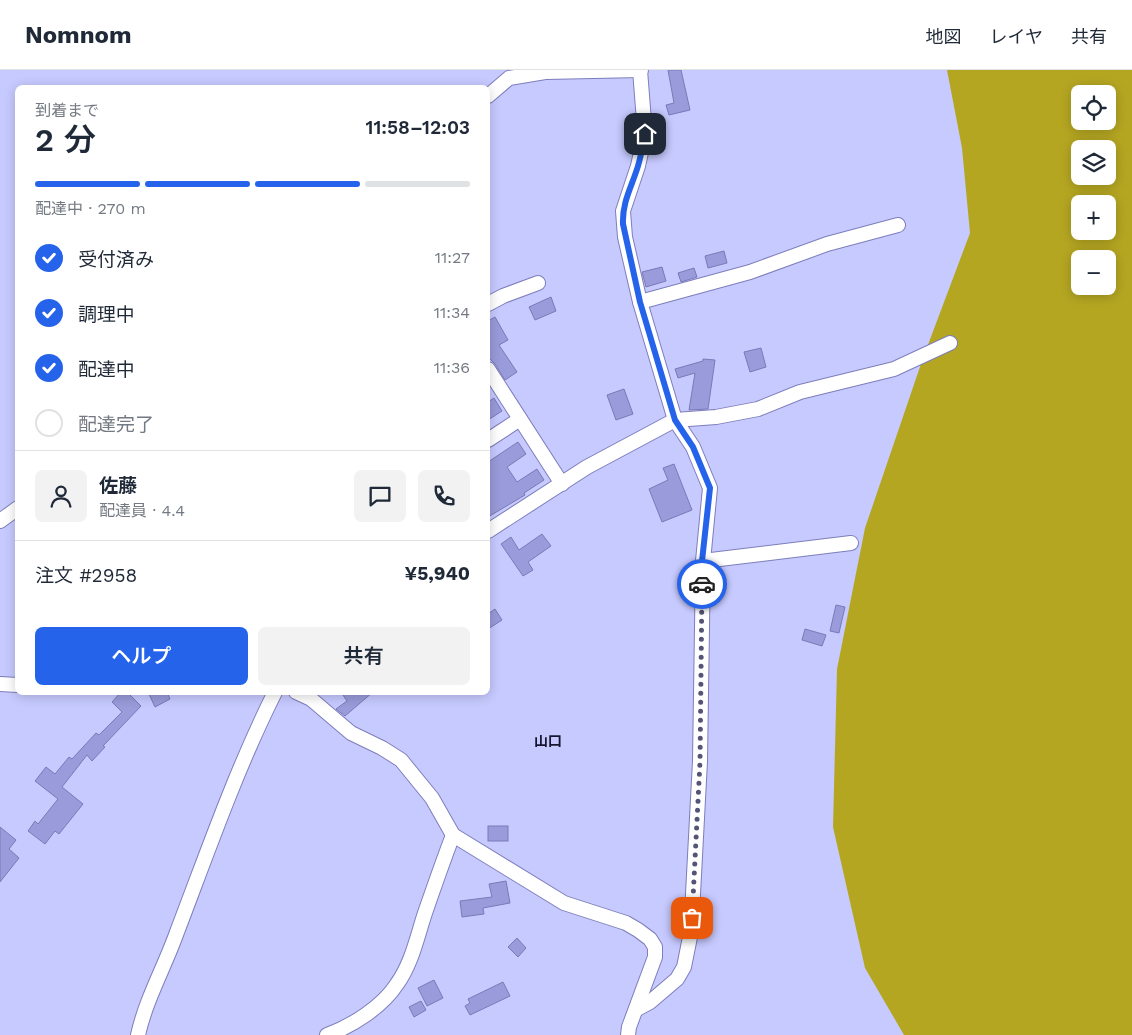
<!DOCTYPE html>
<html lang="ja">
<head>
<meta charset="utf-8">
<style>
	:root { --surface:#fff; --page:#f2f2f3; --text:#1f2937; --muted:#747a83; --line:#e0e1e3; --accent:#2563eb }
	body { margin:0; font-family:"Work Sans","Noto Sans JP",sans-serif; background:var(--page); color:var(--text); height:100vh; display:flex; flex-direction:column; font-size:19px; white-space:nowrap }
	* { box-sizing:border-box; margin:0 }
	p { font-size:16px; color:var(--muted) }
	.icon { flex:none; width:28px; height:28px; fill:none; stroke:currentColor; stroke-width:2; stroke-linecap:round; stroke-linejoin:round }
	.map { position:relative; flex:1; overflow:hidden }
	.drawer { position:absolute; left:15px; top:15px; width:475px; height:610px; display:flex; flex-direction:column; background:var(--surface); border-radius:8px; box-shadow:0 2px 12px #0003 }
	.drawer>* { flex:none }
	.tools { position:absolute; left:1071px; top:15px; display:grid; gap:10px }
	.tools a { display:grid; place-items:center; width:45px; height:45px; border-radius:8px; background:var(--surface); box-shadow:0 2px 12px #0003; font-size:25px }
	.pin { position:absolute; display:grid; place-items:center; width:42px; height:42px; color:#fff; margin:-21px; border-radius:10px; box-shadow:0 2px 8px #0006 }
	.courier { position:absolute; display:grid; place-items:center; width:50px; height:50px; margin:-25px; border:4px solid #2563eb; border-radius:50%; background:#fff; color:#222; box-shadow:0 1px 6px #0007 }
	.head em { font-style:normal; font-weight:600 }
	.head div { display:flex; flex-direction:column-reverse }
	.head { display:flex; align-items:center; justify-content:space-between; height:85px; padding:0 20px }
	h1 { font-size:32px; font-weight:600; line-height:38px }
	.bar { display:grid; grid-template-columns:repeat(4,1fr); gap:8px 5px; align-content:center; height:60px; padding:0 20px }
	.bar i { height:6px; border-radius:4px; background:var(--line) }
	.bar .current { background:var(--accent) }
	.bar p { grid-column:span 4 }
	.line { display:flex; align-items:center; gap:12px; padding:0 20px; border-top:1px solid var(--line) }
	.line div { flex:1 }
	.round { display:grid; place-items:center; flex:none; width:52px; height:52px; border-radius:8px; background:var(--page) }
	ol { padding:0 20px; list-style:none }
	li { display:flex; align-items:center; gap:15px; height:55px }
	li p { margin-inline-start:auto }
	li .icon { padding:5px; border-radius:50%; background:var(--accent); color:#fff; stroke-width:4 }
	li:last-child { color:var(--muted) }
	li i { width:28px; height:28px; border:2px solid var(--line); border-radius:50% }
	.button { display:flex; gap:10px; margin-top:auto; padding:10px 20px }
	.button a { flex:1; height:58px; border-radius:8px; background:var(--accent); color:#fff; font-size:20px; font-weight:600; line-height:58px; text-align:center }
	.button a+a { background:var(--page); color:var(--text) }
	header { display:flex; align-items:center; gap:30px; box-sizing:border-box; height:70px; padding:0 25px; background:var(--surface); border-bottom:1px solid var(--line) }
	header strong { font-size:24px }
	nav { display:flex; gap:28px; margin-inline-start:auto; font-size:18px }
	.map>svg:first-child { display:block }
	.green { fill:#b5a622; fill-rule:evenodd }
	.building { fill:#999bda; stroke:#797ab7 }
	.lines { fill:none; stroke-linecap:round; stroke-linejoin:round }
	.minor-casing { stroke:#7d7ebb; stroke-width:16 }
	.minor { stroke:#fff; stroke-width:14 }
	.done { stroke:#545476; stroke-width:5; stroke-dasharray:0 9 }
	.route { stroke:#2563eb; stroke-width:6 }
	.labels { text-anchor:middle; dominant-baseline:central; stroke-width:5; stroke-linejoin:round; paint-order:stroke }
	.neighbourhood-label { font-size:14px; font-weight:bold; fill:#16152d; stroke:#c7caff }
</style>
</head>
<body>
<header>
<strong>Nomnom</strong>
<nav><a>地図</a><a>レイヤ</a><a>共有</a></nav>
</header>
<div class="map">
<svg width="1132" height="965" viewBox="0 0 1132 965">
	<rect width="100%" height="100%" fill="#c7caff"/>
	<path class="green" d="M947 0H1132V965H904L865 898 833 757 837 599 865 458 923 288 970 163 962 78ZM1080 24H1108V51H1080ZM1080 79H1108V106H1080ZM1080 134H1108V161H1080ZM1080 189H1108V216H1080Z"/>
	<g class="building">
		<polygon points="668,0 681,0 690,40 669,45 666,35 674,33"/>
		<polygon points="724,181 727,193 708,198 705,186"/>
		<polygon points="662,197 666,211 646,217 642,202"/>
		<polygon points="694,198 697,207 681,212 678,203"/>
		<polygon points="551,227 556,241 535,250 529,237"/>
		<polygon points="495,247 508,270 499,275 517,302 505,310 495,294 488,287 488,251"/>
		<polygon points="761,278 766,297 750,302 744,282"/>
		<polygon points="703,289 715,290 708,339 689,340 695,303 678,308 675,299 703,291"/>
		<polygon points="624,319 633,344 616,350 607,325"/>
		<polygon points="494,328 502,341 488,350 488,332"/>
		<polygon points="518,372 526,384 507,397 517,412 537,399 544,410 524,423 525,425 488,447 488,392"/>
		<polygon points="674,394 692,440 662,452 649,419 668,410 663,398"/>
		<polygon points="542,464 551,476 528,492 533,500 523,506 501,474 511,467 519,480"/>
		<polygon points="836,535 845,537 839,563 830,561"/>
		<polygon points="495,539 502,550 488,559 488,544"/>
		<polygon points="805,559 826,565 822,576 802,570"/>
		<polygon points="121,622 127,622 141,636 103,676 105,677 92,691 87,685 62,717 83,734 59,764 55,761 45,774 28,761 35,751 38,754 58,729 35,711 46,697 55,704 69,687 72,689 96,663 99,665 122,642 112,632"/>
		<polygon points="148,622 167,622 170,629 155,637"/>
		<polygon points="341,622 373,622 345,646 336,639 347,631"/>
		<rect x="488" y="756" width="20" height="15"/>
		<polygon points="0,757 16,770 9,779 19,788 0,812"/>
		<polygon points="506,811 510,833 483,838 484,844 462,847 460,831 492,827 489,814"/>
		<polygon points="517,868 526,878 518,887 508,877"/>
		<polygon points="434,910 443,928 427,936 418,918"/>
		<polygon points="503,912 510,926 470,945 465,936 470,933 468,929"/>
		<polygon points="421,931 426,940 414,947 409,937"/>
	</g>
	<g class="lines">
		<g class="minor-casing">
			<g id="minor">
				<polyline points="488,26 509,8 545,2 641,0"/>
				<polyline points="640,232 750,202 827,174 898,155"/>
				<polyline points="488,234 503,226 538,213"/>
				<polyline points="488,299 562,414"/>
				<polyline points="488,370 520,349"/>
				<polyline points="0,451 18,438"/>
				<polyline points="488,461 587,397 675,350 716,347 758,339 800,322 894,299 950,273"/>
				<polyline points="703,491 851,473"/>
				<polyline points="0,614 18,615"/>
				<polyline points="296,622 311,629 351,663 382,678 401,690 432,728 453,765 564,833 626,853 638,860 650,869 655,877 655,887 629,957 628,965"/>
				<polyline points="637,939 650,932 677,909 684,897 691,862 700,691 703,491 710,418 693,377 675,350 640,232 625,167 623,141 638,96 645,64 640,0"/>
				<path d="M138 965C146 929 165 896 177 862 208 781 236 700 275 622"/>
				<path d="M327 965C352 956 382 937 397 914 412 893 417 867 425 843 434 817 443 791 453 765"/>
			</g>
		</g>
		<use href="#minor" class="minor"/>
	</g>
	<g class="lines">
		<polyline class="done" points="692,848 700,692 702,514"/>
		<path class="route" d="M645 64C643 75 641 86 638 96 632 116 622 132 623 154L640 232 675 350 693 377 710 418 702 491V514"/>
	</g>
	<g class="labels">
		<g class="neighbourhood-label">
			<text x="548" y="671">山口</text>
		</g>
	</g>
</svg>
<div class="tools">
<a><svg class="icon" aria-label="locate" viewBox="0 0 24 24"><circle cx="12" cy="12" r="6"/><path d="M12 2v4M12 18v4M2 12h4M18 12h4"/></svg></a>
<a><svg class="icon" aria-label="layers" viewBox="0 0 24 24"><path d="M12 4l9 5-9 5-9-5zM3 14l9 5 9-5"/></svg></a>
<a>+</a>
<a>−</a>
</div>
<div class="pin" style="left:692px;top:848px;background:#ea580c"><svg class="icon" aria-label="bag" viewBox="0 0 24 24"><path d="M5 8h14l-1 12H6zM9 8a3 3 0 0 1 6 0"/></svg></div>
<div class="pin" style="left:645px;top:64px;background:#1f2937"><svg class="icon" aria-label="home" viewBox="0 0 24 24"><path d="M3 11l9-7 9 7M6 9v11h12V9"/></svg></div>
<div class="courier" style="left:702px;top:514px"><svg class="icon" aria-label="car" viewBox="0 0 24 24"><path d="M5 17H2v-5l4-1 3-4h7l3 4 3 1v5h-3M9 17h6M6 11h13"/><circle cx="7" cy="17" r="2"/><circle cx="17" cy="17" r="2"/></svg></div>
<section class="drawer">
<div class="head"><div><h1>2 分</h1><p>到着まで</p></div><em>11:58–12:03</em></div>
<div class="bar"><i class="current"></i><i class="current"></i><i class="current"></i><i></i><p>配達中 · 270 m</p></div>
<ol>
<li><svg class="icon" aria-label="check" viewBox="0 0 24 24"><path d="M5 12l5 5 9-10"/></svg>受付済み<p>11:27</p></li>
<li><svg class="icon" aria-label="check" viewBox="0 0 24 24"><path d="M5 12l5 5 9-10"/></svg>調理中<p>11:34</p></li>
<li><svg class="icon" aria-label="check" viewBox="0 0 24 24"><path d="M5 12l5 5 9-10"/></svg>配達中<p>11:36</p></li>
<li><i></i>配達完了</li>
</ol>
<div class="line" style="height:90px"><a class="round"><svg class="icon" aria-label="person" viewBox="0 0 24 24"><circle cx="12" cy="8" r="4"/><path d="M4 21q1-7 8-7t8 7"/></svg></a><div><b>佐藤</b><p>配達員 · 4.4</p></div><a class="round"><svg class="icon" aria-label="chat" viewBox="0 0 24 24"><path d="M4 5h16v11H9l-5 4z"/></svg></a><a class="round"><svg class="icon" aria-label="phone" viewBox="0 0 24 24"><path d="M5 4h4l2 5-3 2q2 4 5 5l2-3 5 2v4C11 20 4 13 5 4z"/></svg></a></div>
<div class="line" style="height:65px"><div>注文 #2958</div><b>¥5,940</b></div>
<div class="button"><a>ヘルプ</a><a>共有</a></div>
</section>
</div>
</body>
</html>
